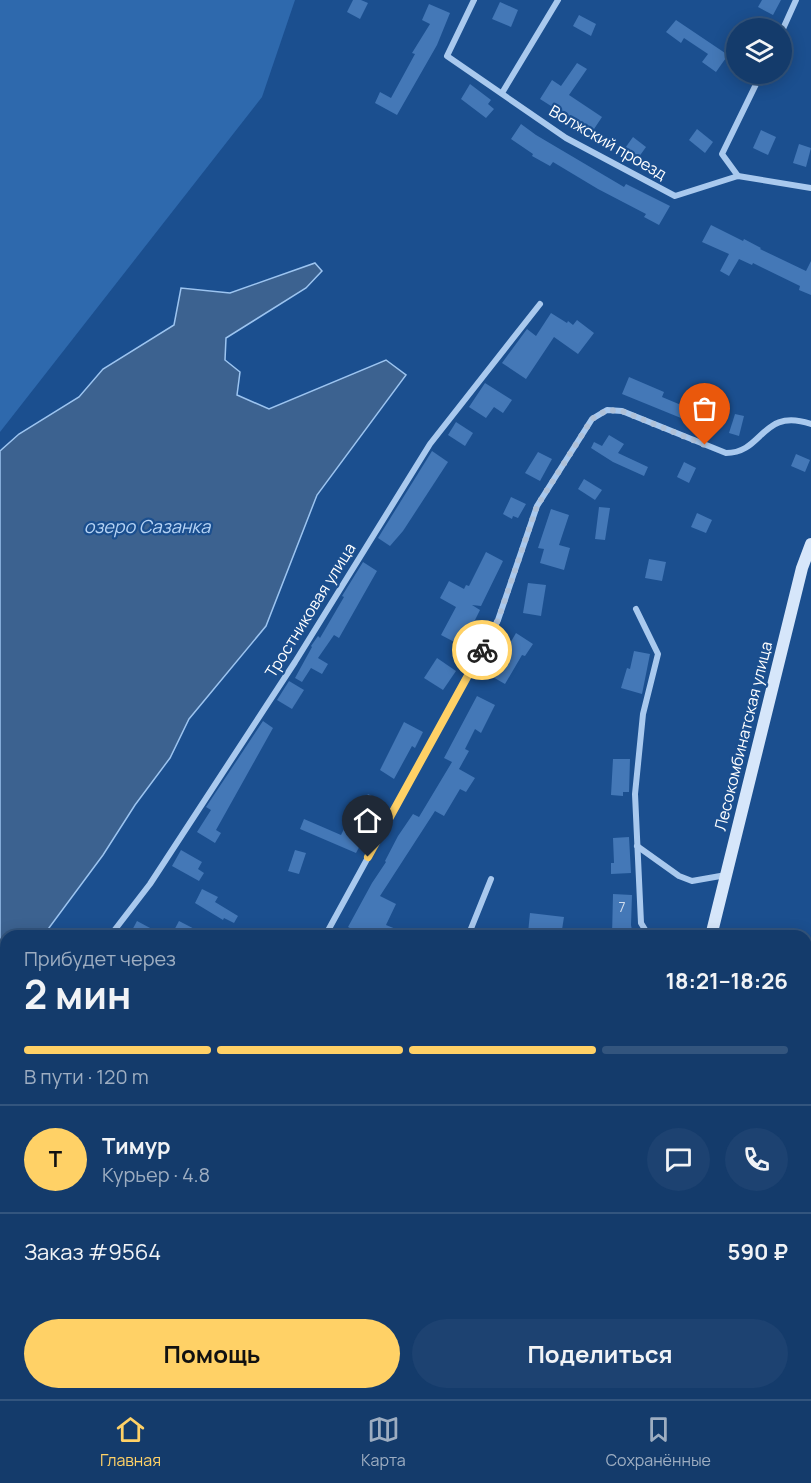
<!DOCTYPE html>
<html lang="ru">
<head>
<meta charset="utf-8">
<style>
	:root { --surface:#143b6b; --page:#1d4271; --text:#f1f3f6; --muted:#9dadc1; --line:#33557e; --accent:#ffd166 }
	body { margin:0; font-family:Manrope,sans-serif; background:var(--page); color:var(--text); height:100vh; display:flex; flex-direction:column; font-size:22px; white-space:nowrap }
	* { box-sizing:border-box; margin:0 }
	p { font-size:20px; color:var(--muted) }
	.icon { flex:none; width:33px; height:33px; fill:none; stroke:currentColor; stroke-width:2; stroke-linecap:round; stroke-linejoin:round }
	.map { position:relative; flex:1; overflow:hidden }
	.sheet { position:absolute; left:0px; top:930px; width:812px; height:470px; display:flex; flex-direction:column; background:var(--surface); border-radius:18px 18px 0 0; box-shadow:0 3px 15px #0003,0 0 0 2px var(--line) }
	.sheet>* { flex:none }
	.tools { position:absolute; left:726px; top:18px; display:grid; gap:12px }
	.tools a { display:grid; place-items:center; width:66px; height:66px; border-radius:50%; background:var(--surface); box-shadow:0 3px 15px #0003,0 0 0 2px var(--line); font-size:30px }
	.pin { position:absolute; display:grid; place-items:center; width:51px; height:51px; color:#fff; margin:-62px -26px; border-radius:50% 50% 50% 0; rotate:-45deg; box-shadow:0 0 6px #0007 }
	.pin .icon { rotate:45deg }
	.courier { position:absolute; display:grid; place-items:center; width:60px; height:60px; margin:-30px; border:4px solid #ffd166; border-radius:50%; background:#fff; color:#222; box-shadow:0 2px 8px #0007 }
	.summary em { font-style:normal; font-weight:700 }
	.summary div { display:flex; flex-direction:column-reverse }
	.summary { display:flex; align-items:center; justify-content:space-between; height:102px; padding:0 24px }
	h1 { font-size:39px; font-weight:700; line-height:45px }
	.bar { display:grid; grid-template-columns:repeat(4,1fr); gap:9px 6px; align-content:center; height:72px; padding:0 24px }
	.bar i { height:8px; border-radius:4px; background:var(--line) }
	.bar .on { background:var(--accent) }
	.bar p { grid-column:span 4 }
	.line { display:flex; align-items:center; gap:15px; padding:0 24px; border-top:2px solid var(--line) }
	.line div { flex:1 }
	.round { display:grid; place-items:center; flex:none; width:63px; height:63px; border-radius:32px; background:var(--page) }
	.action { display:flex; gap:12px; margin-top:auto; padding:12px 24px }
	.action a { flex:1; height:69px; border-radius:36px; background:var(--accent); color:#111; font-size:24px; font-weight:700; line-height:69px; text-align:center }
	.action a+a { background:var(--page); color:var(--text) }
	.tabs { display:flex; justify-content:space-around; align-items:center; height:84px; border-top:2px solid var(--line); background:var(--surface); font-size:16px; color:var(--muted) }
	.tabs a { display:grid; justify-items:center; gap:3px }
	.tabs .on { color:var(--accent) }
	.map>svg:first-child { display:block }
	.green { fill:#2e69ad }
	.water { fill:#3c6290; stroke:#9cc4f0; stroke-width:1.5 }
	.building { fill:#4478b7 }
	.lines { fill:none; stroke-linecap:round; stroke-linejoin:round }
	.street { stroke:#a9c9ee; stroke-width:6 }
	.secondary { stroke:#d6e6fa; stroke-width:12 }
	.done { stroke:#afc1d8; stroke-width:6; stroke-dasharray:0 10.8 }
	.route { stroke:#ffd166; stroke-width:8 }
	.labels { text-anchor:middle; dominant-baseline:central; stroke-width:4.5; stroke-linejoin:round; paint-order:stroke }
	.number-label { font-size:14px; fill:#d0dded }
	.street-label { font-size:16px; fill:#fff; stroke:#1b4f8f }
	.water-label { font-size:18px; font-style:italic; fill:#b5d3f5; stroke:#1b4f8f }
</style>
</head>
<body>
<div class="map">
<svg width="811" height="1399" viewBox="0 0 811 1399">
	<rect width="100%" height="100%" fill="#1b4f8f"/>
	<polygon class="green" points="0,0 295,0 262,97 0,432"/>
	<polygon class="water" points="315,263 322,271 306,288 226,338 225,360 240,372 237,395 269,409 386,360 406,375 317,495 266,626 189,719 170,758 135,805 103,855 43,936 6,936 6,1006 0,1019 0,451 19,434 79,397 103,369 174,325 181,288 230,293"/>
	<g class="building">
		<polygon points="353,0 361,0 368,3 360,19 347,12"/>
		<polygon points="762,0 781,0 773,15 758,7"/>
		<polygon points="500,2 518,10 511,27 492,19"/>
		<polygon points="429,4 450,13 437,45 397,115 375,103 380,92 391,98 415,54 412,53 430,24 422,20"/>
		<polygon points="579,15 596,24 591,36 573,26"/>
		<polygon points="676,20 728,55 716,72 702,62 708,54 684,38 681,43 666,32"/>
		<polygon points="577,63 587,69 569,95 602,117 592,132 540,99 552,80 561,86"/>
		<polygon points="470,84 491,100 488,104 494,109 486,118 461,99"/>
		<polygon points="521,124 536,135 624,187 626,184 670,206 659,225 644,217 646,214 598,189 553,162 550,166 532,156 533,154 511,139"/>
		<polygon points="697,129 713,142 705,153 689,140"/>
		<polygon points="761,130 776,137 768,155 753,148"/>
		<polygon points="633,137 646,147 636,161 623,151"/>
		<polygon points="799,144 811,148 806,167 793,163"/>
		<polygon points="711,225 743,241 744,239 761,248 760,249 806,271 811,261 811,295 799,290 800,286 753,263 752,265 739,259 729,276 720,271 729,254 702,242"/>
		<polygon points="551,313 567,323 568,321 573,325 577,320 594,333 578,354 554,337 526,379 502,363 527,329 536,336"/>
		<polygon points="629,377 664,392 662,397 693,410 697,402 711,408 703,427 622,394"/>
		<polygon points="485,383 512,400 503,413 494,407 486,418 469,407"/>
		<polygon points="735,414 744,416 739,436 729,433"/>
		<polygon points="456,422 473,433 465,446 448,435"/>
		<polygon points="609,435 624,444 618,453 648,467 644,476 613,462 591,448 594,442 602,446"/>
		<polygon points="432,451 448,462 403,531 390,546 378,538"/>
		<polygon points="538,452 552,459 540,481 525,473"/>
		<polygon points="796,454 810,460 805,472 791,466"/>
		<polygon points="684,462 696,468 689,483 677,477"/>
		<polygon points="584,479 602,490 595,500 578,489"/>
		<polygon points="511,497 526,504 518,518 513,516 512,519 503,514"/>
		<polygon points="599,507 610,508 605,540 595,539"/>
		<polygon points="551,509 569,515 559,545 570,548 564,570 540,563 544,549 538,548"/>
		<polygon points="697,513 712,520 706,533 691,527"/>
		<polygon points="486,552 503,561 481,606 472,605 480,610 462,646 441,635 456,607 440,598 449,581 464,589 466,585 469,586"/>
		<polygon points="649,559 666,562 662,581 645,578"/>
		<polygon points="363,562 377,571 339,638 334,635 318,658 328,664 322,674 311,668 302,682 295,678 312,647 311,646 318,636 320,638 344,597 342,596"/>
		<polygon points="528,583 546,585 541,616 523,613"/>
		<polygon points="516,633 533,644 525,656 522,655 505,684 491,676"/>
		<polygon points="634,651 650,654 642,694 621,688 627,668 630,669"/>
		<polygon points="437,658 456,671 443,690 424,678"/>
		<polygon points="289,681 304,690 292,709 277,700"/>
		<polygon points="477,696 495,705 481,733 475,729 465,749 469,751 459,769 475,778 466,792 460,789 444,816 435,811 380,896 396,904 386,925 413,936 364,936 348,927 372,883 386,862 385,861 398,836 413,814 419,817 452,762 444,758"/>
		<polygon points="263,721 273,728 216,830 221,833 215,843 197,832 211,810 206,807"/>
		<polygon points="404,722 423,732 415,748 412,746 394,779 380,770"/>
		<polygon points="613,759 630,759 629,792 623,792 623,796 611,795"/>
		<polygon points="368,794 383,802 356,853 300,829 304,819 341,835 350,817 354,819"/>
		<polygon points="629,837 631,873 611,874 611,863 614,863 613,838"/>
		<polygon points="181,850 202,862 198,869 204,873 199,881 172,866"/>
		<polygon points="295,850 306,853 299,874 288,871"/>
		<polygon points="202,889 218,897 215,902 238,916 234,923 224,918 223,920 195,903"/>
		<polygon points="613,894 632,895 631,925 633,936 612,936"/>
		<polygon points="530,913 564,917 561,936 528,933"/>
		<polygon points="137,921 165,936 129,936"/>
		<polygon points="179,921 208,936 171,936"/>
	</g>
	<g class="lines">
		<g class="street">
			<polyline points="474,0 447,56 566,138 675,196 738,176 811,188"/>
			<polyline points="782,31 796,0"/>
			<polyline points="502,93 558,0"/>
			<polyline points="738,176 722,154 761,74"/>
			<polyline points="636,609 658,654 643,714 635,794 641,923 649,936"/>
			<polyline points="637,846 679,876 692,881 726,875"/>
			<polyline points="110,936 150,884 295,662 430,444 540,304"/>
			<path d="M325 936 498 620 537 506 592 419 607 410 622 411 726 453C764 453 761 407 811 424"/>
			<polyline points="468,936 491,879"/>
			<polyline points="806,1125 811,1119"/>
			<polyline points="0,1210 6,1197"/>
			<polyline points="806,1269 811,1266"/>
			<polyline points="124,1399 126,1394"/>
		</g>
		<g class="secondary">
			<polyline points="711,936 802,568 811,544"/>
			<polyline points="393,1399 398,1394"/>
		</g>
	</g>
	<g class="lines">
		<polyline class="done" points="482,650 498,620 537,506 592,419 607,410 622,411 705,445"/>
		<polyline class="route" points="368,857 482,650"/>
	</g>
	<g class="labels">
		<g class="number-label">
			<text x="622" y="906">7</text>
		</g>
		<g class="street-label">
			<text transform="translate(608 142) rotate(30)">Волжский проезд</text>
			<text transform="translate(310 610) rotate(-58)">Тростниковая улица</text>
			<text transform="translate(743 736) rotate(-76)">Лесокомбинатская улица</text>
		</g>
		<g class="water-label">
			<text x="147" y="526">озеро Сазанка</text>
		</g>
	</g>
</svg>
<div class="tools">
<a><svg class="icon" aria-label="layers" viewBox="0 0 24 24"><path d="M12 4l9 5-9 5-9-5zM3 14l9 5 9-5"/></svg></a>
</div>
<div class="pin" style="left:705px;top:445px;background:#ea580c"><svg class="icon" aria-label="bag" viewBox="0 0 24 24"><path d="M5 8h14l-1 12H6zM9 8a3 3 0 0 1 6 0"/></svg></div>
<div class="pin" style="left:368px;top:857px;background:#1f2937"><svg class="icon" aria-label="home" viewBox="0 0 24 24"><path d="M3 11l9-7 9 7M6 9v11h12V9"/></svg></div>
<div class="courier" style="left:482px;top:650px"><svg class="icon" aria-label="bike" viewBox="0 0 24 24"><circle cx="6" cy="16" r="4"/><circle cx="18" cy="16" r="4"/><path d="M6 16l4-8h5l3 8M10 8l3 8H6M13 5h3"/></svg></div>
<section class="sheet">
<div class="summary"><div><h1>2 мин</h1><p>Прибудет через</p></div><em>18:21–18:26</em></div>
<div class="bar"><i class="on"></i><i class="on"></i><i class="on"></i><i></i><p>В пути · 120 m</p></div>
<div class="line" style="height:108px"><b class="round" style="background:var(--accent);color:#111">Т</b><div><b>Тимур</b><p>Курьер · 4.8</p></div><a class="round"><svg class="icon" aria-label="chat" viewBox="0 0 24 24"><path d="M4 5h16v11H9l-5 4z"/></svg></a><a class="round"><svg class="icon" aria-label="phone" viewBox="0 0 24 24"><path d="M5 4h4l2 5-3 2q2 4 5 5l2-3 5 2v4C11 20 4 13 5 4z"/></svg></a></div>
<div class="line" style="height:78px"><div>Заказ #9564</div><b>590 ₽</b></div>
<div class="action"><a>Помощь</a><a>Поделиться</a></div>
</section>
</div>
<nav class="tabs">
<a class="on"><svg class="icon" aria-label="home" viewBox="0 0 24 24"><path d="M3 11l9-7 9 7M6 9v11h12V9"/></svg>Главная</a>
<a><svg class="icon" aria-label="map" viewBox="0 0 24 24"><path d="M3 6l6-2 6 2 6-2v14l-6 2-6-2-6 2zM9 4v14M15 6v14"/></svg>Карта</a>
<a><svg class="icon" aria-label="saved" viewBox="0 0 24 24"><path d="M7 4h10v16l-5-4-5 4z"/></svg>Сохранённые</a>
</nav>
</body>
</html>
